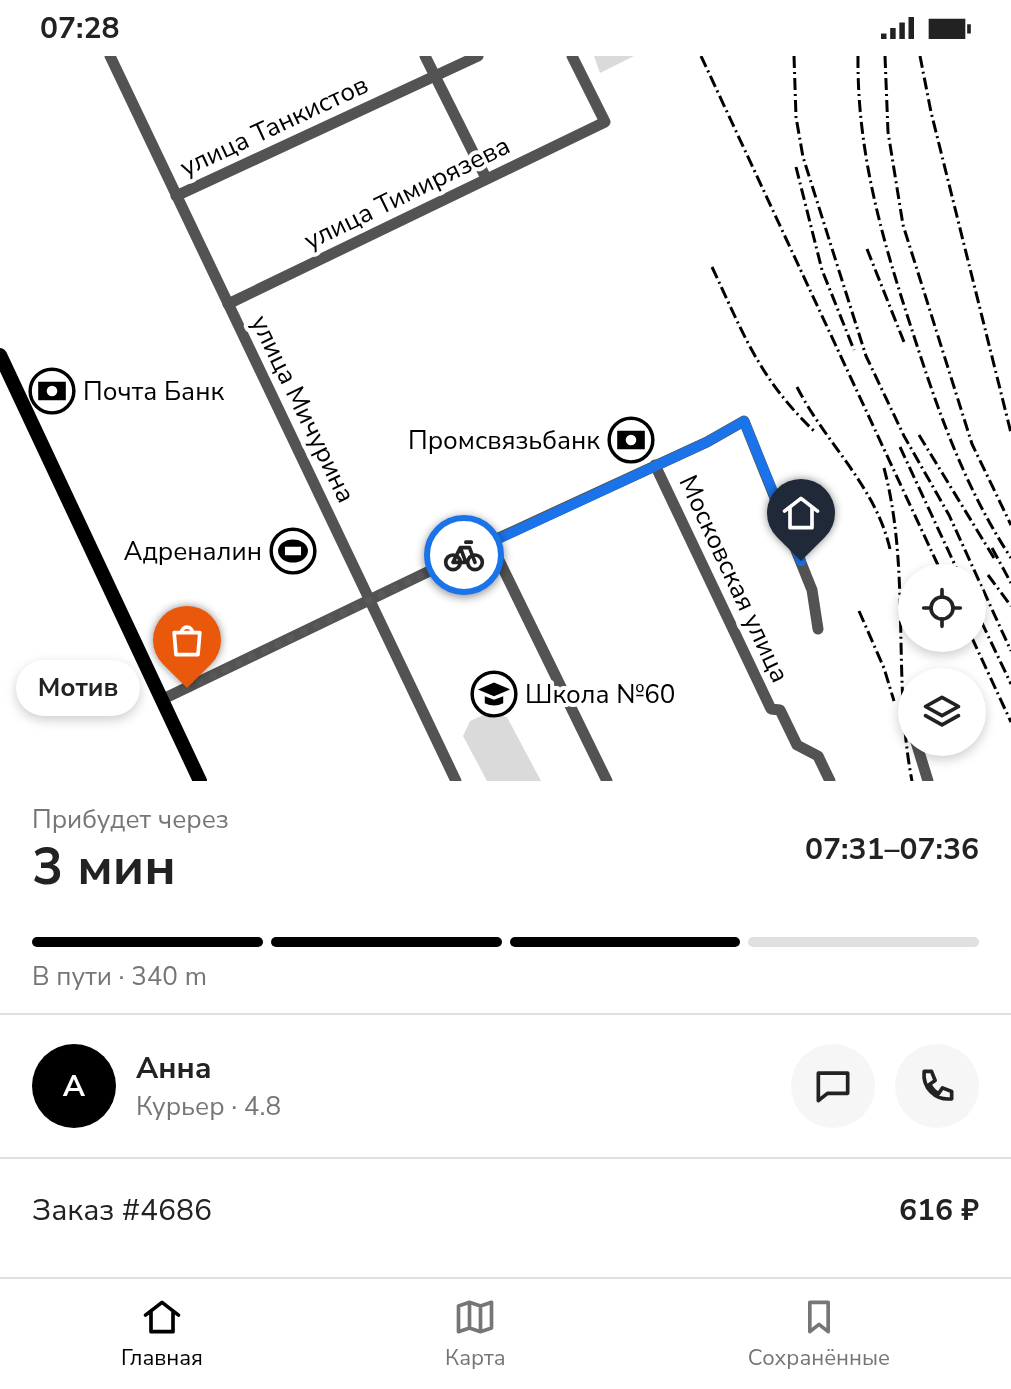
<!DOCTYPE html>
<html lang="ru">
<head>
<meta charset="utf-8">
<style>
	:root { --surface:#fff; --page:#f6f6f6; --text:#222; --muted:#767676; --line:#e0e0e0; --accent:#000 }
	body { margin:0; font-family:"Nunito Sans",sans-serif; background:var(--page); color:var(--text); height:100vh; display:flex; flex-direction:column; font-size:30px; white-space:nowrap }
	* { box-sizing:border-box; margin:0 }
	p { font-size:26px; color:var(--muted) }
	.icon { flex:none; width:44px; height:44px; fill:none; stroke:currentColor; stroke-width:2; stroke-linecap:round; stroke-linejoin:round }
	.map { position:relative; height:725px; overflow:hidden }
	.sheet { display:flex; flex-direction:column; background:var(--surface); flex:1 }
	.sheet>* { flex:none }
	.buttons { position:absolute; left:898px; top:508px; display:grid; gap:16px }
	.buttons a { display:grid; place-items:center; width:88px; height:88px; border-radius:50%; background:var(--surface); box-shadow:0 4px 12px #0003; font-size:40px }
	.pin { position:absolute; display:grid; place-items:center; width:68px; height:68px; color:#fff; margin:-82px -34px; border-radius:50% 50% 50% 0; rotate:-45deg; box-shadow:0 0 8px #0007 }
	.pin .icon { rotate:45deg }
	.courier { position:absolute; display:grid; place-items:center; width:80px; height:80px; margin:-40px; border:6px solid #1a73e8; border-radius:50%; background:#fff; color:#222; box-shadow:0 2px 10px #0007 }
	.bubble { position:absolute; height:56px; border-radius:28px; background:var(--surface); box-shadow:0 4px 12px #0003; font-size:26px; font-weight:700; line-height:56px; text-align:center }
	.summary em { font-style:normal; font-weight:700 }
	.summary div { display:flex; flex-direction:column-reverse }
	.summary { display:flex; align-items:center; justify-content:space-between; height:136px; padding:0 32px }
	h1 { font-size:52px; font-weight:700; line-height:60px }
	.bar { display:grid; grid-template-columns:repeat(4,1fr); gap:12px 8px; align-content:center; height:96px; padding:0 32px }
	.bar i { height:10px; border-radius:6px; background:var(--line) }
	.bar .current { background:var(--accent) }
	.bar p { grid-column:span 4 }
	.line { display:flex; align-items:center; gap:20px; padding:0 32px; border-top:2px solid var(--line) }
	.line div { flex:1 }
	.round { display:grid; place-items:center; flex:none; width:84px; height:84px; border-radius:42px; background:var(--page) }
	.status { display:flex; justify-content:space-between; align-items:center; height:56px; padding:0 40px; background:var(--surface); direction:ltr }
	.status svg { height:22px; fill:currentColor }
	.dock { display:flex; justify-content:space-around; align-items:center; height:112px; border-top:2px solid var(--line); background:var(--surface); font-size:22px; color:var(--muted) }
	.dock a { display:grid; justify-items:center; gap:4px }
	.dock .current { color:var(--accent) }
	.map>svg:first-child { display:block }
	.green { fill:#dadada }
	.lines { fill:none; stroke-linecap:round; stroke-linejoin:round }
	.minor { stroke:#535353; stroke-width:11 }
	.major { stroke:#000; stroke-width:14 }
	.rail { stroke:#000; stroke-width:3; stroke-dasharray:12 4 2 4; stroke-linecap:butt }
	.done { stroke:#595959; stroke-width:8; stroke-dasharray:0 14.4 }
	.route { stroke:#1a73e8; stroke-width:10 }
	.labels { text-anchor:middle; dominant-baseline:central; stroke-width:8; stroke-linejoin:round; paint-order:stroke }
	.street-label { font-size:26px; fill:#000; stroke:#fff }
	.poi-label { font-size:26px; fill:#000; stroke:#fff; text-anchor:start }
</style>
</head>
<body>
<div class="status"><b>07:28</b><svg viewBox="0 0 49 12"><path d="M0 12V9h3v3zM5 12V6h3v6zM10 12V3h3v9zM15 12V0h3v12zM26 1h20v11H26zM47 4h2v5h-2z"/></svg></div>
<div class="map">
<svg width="1011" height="725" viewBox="0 0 1011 725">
	<rect width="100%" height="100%" fill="#fff"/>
	<g class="green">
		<polygon points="594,0 634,0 600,17"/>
		<polygon points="488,657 507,661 541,725 487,725 463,680 470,665"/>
	</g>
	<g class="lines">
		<g class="minor">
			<polyline points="110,0 456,725"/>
			<polyline points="425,0 486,122"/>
			<polyline points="176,140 478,0"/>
			<polyline points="228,248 605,66 572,0"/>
			<polyline points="655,409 771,653 780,654 797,689 818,700 830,725"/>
			<polyline points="490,486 607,725"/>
			<polyline points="161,644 490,486 707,386 744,365 812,534 818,573"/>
			<polyline points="916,686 928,725"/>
		</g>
		<polyline class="major" points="0,299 200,725"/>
		<g class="rail">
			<polyline points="701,0 944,522"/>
			<polyline points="794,0 796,61 803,101 866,300 904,380 949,459 1011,595"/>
			<path d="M858 0C857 96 882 183 912 274 938 355 964 430 1011 502"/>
			<polyline points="885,0 888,76 903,169 972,388 1011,469"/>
			<polyline points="920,0 931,56 1011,377"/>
			<polyline points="796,111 822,214 854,294"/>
			<polyline points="867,193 904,286"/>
			<path d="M712 211C744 279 759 322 814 375"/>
			<path d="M797 331C826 388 875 429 890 493"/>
			<polyline points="919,379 994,502"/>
			<polyline points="900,391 961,522"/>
			<path d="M884 412C911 514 892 621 912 725"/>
			<polyline points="992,492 1011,527"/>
			<polyline points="988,519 1011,550"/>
			<polyline points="972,546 1011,628"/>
			<polyline points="859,555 884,612 894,645"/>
			<polyline points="972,582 1011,666"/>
		</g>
	</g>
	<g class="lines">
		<polyline class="done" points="187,632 464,499"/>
		<polyline class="route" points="464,499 707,386 744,365 801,505"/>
	</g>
	<defs>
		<g id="bank-ring" transform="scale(2.3)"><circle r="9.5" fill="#fff" stroke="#000" stroke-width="1.5"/><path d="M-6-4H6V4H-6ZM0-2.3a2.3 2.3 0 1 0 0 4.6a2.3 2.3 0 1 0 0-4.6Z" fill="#000"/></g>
		<g id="stadium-ring" transform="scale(2.3)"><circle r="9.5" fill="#fff" stroke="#000" stroke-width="1.5"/><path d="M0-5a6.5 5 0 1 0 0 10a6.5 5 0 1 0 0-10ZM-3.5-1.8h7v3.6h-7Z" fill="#000"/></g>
		<g id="school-ring" transform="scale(2.3)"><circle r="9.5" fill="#fff" stroke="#000" stroke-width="1.5"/><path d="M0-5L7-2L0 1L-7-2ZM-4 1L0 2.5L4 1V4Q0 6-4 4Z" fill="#000"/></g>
	</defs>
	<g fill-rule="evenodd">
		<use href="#bank-ring" x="52" y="335"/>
		<use href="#bank-ring" x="631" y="384"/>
		<use href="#stadium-ring" x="293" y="495"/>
		<use href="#school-ring" x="494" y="638"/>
	</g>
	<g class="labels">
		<g class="street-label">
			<text transform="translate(274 70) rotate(-25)">улица Танкистов</text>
			<text transform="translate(407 137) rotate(-26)">улица Тимирязева</text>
			<text transform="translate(303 353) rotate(64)">улица Мичурина</text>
			<text transform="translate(734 523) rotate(65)">Московская улица</text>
		</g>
		<g class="poi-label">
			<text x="83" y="335">Почта Банк</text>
			<text x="600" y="384" text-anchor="end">Промсвязьбанк</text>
			<text x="262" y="495" text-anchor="end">Адреналин</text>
			<text x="525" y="638">Школа №60</text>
		</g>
	</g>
</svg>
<div class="buttons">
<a><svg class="icon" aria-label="locate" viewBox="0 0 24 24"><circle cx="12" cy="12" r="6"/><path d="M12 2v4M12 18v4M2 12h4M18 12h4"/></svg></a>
<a><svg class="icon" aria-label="layers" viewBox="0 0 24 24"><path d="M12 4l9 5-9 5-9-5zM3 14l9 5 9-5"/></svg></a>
</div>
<div class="pin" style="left:187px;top:632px;background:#ea580c"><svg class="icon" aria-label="bag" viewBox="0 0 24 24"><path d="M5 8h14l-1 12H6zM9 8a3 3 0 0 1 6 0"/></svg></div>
<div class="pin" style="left:801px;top:505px;background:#1f2937"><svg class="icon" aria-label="home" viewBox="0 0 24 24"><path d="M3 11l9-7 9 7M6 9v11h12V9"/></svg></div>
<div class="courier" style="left:464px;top:499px"><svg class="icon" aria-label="bike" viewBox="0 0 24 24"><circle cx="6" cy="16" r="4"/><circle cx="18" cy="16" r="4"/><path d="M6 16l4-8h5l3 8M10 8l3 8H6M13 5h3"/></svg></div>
<div class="bubble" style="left:16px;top:604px;width:124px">Мотив</div>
</div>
<section class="sheet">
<div class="summary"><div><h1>3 мин</h1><p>Прибудет через</p></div><em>07:31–07:36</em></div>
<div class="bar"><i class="current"></i><i class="current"></i><i class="current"></i><i></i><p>В пути · 340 m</p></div>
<div class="line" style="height:144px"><b class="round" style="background:var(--accent);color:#fff">А</b><div><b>Анна</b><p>Курьер · 4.8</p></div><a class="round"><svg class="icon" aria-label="chat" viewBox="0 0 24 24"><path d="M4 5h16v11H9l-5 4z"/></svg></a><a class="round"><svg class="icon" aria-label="phone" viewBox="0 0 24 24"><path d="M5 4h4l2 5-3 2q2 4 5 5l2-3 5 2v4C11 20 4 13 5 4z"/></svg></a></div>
<div class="line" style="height:104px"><div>Заказ #4686</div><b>616 ₽</b></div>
</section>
<nav class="dock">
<a class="current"><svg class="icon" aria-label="home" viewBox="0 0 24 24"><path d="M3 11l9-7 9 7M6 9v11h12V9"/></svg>Главная</a>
<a><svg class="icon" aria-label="map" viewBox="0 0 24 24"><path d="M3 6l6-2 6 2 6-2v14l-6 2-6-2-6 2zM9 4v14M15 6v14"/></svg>Карта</a>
<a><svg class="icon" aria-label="saved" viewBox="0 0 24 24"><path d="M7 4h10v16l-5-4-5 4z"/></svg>Сохранённые</a>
</nav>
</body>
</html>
